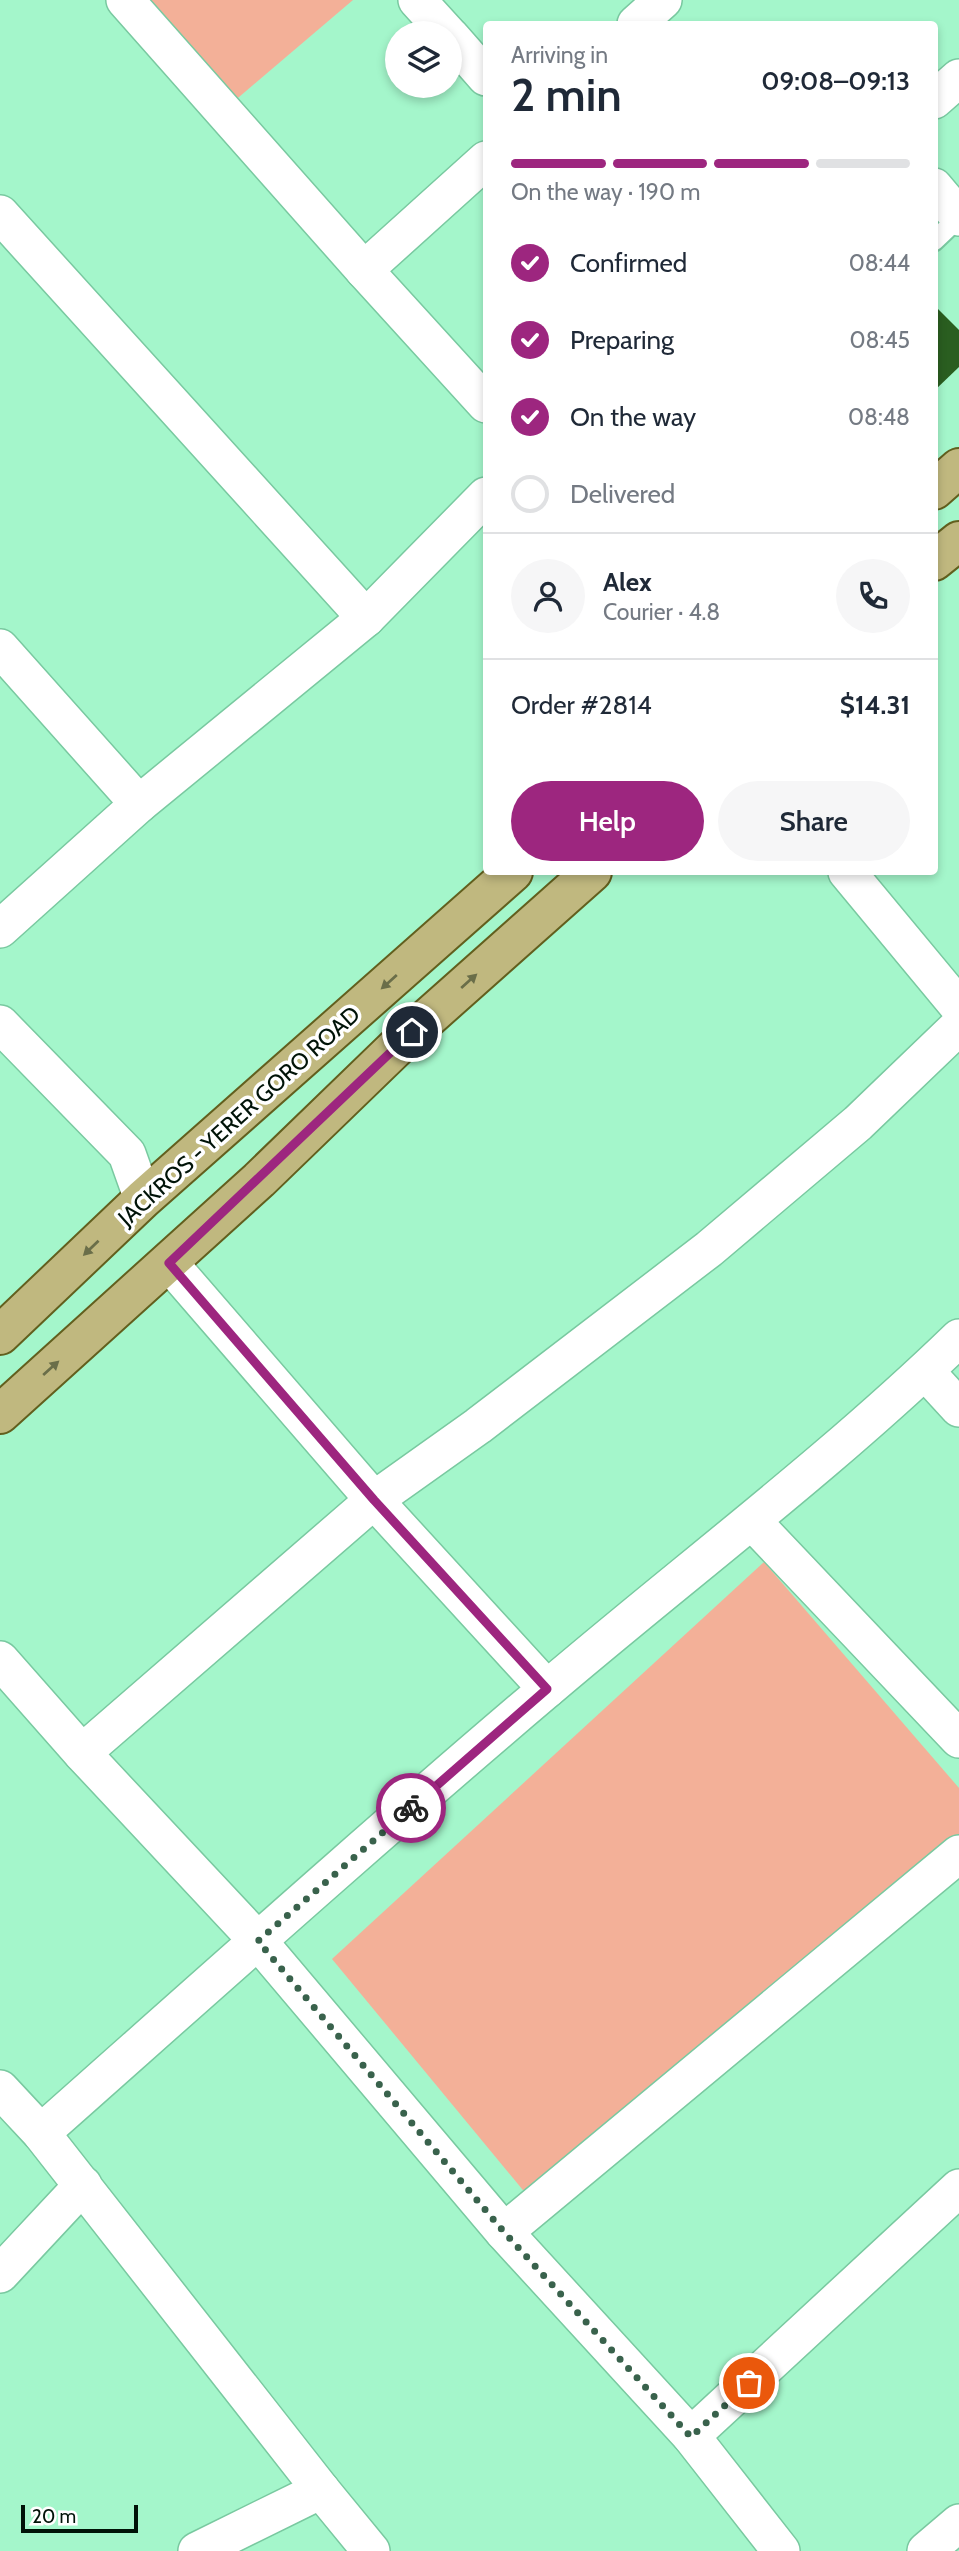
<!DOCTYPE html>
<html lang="en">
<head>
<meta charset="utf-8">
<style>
	:root { --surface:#fff; --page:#f6f6f7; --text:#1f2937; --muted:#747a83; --line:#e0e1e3; --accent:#9d267f }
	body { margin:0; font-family:Cabin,sans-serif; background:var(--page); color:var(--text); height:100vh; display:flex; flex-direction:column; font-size:26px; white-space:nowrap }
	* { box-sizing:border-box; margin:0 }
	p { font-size:23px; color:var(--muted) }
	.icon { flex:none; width:38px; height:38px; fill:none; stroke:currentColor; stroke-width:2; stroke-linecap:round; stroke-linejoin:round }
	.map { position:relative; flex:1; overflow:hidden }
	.panel { position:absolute; left:483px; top:21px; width:455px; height:854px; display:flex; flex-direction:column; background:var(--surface); border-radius:7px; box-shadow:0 4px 10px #0003 }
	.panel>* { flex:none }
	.buttons { position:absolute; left:385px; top:21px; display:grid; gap:14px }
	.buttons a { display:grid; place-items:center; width:77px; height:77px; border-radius:50%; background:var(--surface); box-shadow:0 4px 10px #0003; font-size:35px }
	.scale { position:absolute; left:21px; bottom:18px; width:117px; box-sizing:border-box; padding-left:7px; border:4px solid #001308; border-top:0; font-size:19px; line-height:24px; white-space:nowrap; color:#001308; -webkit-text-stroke:5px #fff; paint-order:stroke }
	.pin { position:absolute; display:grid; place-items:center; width:60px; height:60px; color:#fff; margin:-30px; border:4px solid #fff; border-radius:50%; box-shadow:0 2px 7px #0007 }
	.courier { position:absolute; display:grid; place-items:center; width:70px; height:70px; margin:-35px; border:5px solid #9d267f; border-radius:50%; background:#fff; color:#222; box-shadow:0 2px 9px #0007 }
	.overview em { font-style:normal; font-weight:600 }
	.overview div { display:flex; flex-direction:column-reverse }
	.overview { display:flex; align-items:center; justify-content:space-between; height:119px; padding:0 28px }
	h1 { font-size:46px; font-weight:600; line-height:52px }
	.bar { display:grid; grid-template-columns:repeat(4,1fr); gap:10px 7px; align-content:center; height:84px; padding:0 28px }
	.bar i { height:9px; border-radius:5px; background:var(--line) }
	.bar .active { background:var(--accent) }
	.bar p { grid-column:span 4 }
	.line { display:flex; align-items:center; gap:18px; padding:0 28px; border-top:2px solid var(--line) }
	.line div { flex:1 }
	.round { display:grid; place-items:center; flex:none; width:74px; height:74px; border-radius:37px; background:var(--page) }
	ol { padding:0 28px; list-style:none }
	li { display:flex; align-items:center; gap:21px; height:77px }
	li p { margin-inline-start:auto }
	li .icon { padding:7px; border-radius:50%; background:var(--accent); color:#fff; stroke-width:4 }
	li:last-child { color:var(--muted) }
	li i { width:38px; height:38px; border:4px solid var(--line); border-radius:50% }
	.button { display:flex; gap:14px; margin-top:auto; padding:14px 28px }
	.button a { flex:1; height:80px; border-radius:42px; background:var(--accent); color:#fff; font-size:28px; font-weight:600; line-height:80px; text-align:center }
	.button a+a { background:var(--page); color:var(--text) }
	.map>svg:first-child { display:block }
	.green { fill:#f3b098 }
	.building { fill:#2a5e20 }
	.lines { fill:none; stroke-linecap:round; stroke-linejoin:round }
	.lane-casing { stroke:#79c9a0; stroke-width:23 }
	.street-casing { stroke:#79c9a0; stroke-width:40 }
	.primary-casing { stroke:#625f1e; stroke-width:42 }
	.lane { stroke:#fff; stroke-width:19 }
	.street { stroke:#fff; stroke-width:37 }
	.primary { stroke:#c0b87f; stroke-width:38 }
	.oneway { fill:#6a6e49 }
	.done { stroke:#39624c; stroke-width:7; stroke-dasharray:0 12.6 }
	.route { stroke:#9d267f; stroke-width:9 }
	.labels { text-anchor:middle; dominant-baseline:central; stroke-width:7; stroke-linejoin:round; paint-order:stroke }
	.street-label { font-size:23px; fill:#001308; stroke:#fff }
</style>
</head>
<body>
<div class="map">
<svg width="959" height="2551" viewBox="0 0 959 2551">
	<rect width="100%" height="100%" fill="#a4f6cb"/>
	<g class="green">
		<polygon points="149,0 353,0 232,103"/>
		<polygon points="764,1562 959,1788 959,1841 527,2195 332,1959"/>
	</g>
	<polygon class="building" points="934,305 959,330 959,367 934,391"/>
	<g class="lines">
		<g class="lane-casing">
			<polyline id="lane" points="934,241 959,217"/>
		</g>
		<g class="street-casing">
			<g id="street">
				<polyline points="125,0 364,270 486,404"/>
				<polyline points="417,0 447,33"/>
				<polyline points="636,24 663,0"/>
				<polyline points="450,36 486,77"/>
				<polyline points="934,100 959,78"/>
				<polyline points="934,187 959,217"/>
				<polyline points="0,214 366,618"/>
				<polyline points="364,270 486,160"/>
				<polyline points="0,648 139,804"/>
				<polyline points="847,872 959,1007"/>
				<polyline points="0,929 139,804 366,618 486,496"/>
				<polyline points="0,1024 127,1154 143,1199"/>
				<polyline points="169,1263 374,1500 547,1689"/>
				<polyline points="925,1371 959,1408"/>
				<polyline points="752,1521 959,1739"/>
				<polyline points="0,1660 82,1753 258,1941 504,2232 691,2436 781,2551"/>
				<polyline points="82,1753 374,1500 478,1426 709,1249 858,1123 959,1026"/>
				<polyline points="0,2089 41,2133 321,2490 371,2551"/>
				<path d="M41 2133C208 1985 375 1835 546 1690 683 1573 829 1464 959 1338"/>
				<polyline points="504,2232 959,1854"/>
				<polyline points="0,2274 83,2185"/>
				<polyline points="691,2436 959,2188"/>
				<polyline points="197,2551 321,2490"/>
				<polyline points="926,2551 959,2523"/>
			</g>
		</g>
		<g class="primary-casing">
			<g id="primary">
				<polyline points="934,490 959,468"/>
				<polyline points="934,561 959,541"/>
				<polyline points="0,1335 143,1199 513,872"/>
				<polyline points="0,1414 259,1180 412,1032 592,872"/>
			</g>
		</g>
		<use href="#lane" class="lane"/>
		<use href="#street" class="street"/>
		<use href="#primary" class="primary"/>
	</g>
	<defs><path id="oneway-solid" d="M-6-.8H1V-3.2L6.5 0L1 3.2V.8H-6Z" transform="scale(1.75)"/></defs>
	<g class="oneway">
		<use href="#oneway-solid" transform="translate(469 981) rotate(-42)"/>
		<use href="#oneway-solid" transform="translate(389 982) rotate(138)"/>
		<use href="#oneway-solid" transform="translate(91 1248) rotate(136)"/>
		<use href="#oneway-solid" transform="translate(51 1368) rotate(-42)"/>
	</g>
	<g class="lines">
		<polyline class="done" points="411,1808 258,1941 504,2232 691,2437 749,2383"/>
		<polyline class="route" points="411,1808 547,1689 374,1500 169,1263 412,1032"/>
	</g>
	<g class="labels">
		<g class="street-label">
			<text transform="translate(239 1116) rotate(-42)">JACKROS - YERER GORO ROAD</text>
		</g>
	</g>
</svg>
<div class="buttons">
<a><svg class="icon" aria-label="layers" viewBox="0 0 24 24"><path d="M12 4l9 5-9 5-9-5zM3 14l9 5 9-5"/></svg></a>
</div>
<div class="scale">20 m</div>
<div class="pin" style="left:749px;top:2383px;background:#ea580c"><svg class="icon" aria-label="bag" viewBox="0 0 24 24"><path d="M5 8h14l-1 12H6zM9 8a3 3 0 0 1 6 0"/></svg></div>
<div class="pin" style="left:412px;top:1032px;background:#1f2937"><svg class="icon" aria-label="home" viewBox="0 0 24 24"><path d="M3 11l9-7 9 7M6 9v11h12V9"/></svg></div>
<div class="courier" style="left:411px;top:1808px"><svg class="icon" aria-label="bike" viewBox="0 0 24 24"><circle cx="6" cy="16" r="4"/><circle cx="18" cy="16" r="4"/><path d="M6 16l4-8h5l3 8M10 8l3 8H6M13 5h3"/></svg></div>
<section class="panel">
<div class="overview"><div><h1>2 min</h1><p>Arriving in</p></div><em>09:08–09:13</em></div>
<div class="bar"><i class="active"></i><i class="active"></i><i class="active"></i><i></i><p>On the way · 190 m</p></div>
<ol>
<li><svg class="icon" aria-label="check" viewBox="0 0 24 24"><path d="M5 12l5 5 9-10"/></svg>Confirmed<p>08:44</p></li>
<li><svg class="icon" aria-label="check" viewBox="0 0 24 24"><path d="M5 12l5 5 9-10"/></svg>Preparing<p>08:45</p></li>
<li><svg class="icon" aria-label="check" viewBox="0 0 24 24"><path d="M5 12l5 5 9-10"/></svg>On the way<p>08:48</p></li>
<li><i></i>Delivered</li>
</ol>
<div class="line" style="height:126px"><a class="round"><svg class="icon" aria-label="person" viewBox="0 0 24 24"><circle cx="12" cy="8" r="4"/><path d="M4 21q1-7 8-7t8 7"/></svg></a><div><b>Alex</b><p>Courier · 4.8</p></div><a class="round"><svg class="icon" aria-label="phone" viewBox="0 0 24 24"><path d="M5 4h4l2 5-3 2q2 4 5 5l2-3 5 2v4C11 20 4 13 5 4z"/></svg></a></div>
<div class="line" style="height:91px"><div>Order #2814</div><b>$14.31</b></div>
<div class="button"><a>Help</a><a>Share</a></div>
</section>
</div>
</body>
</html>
